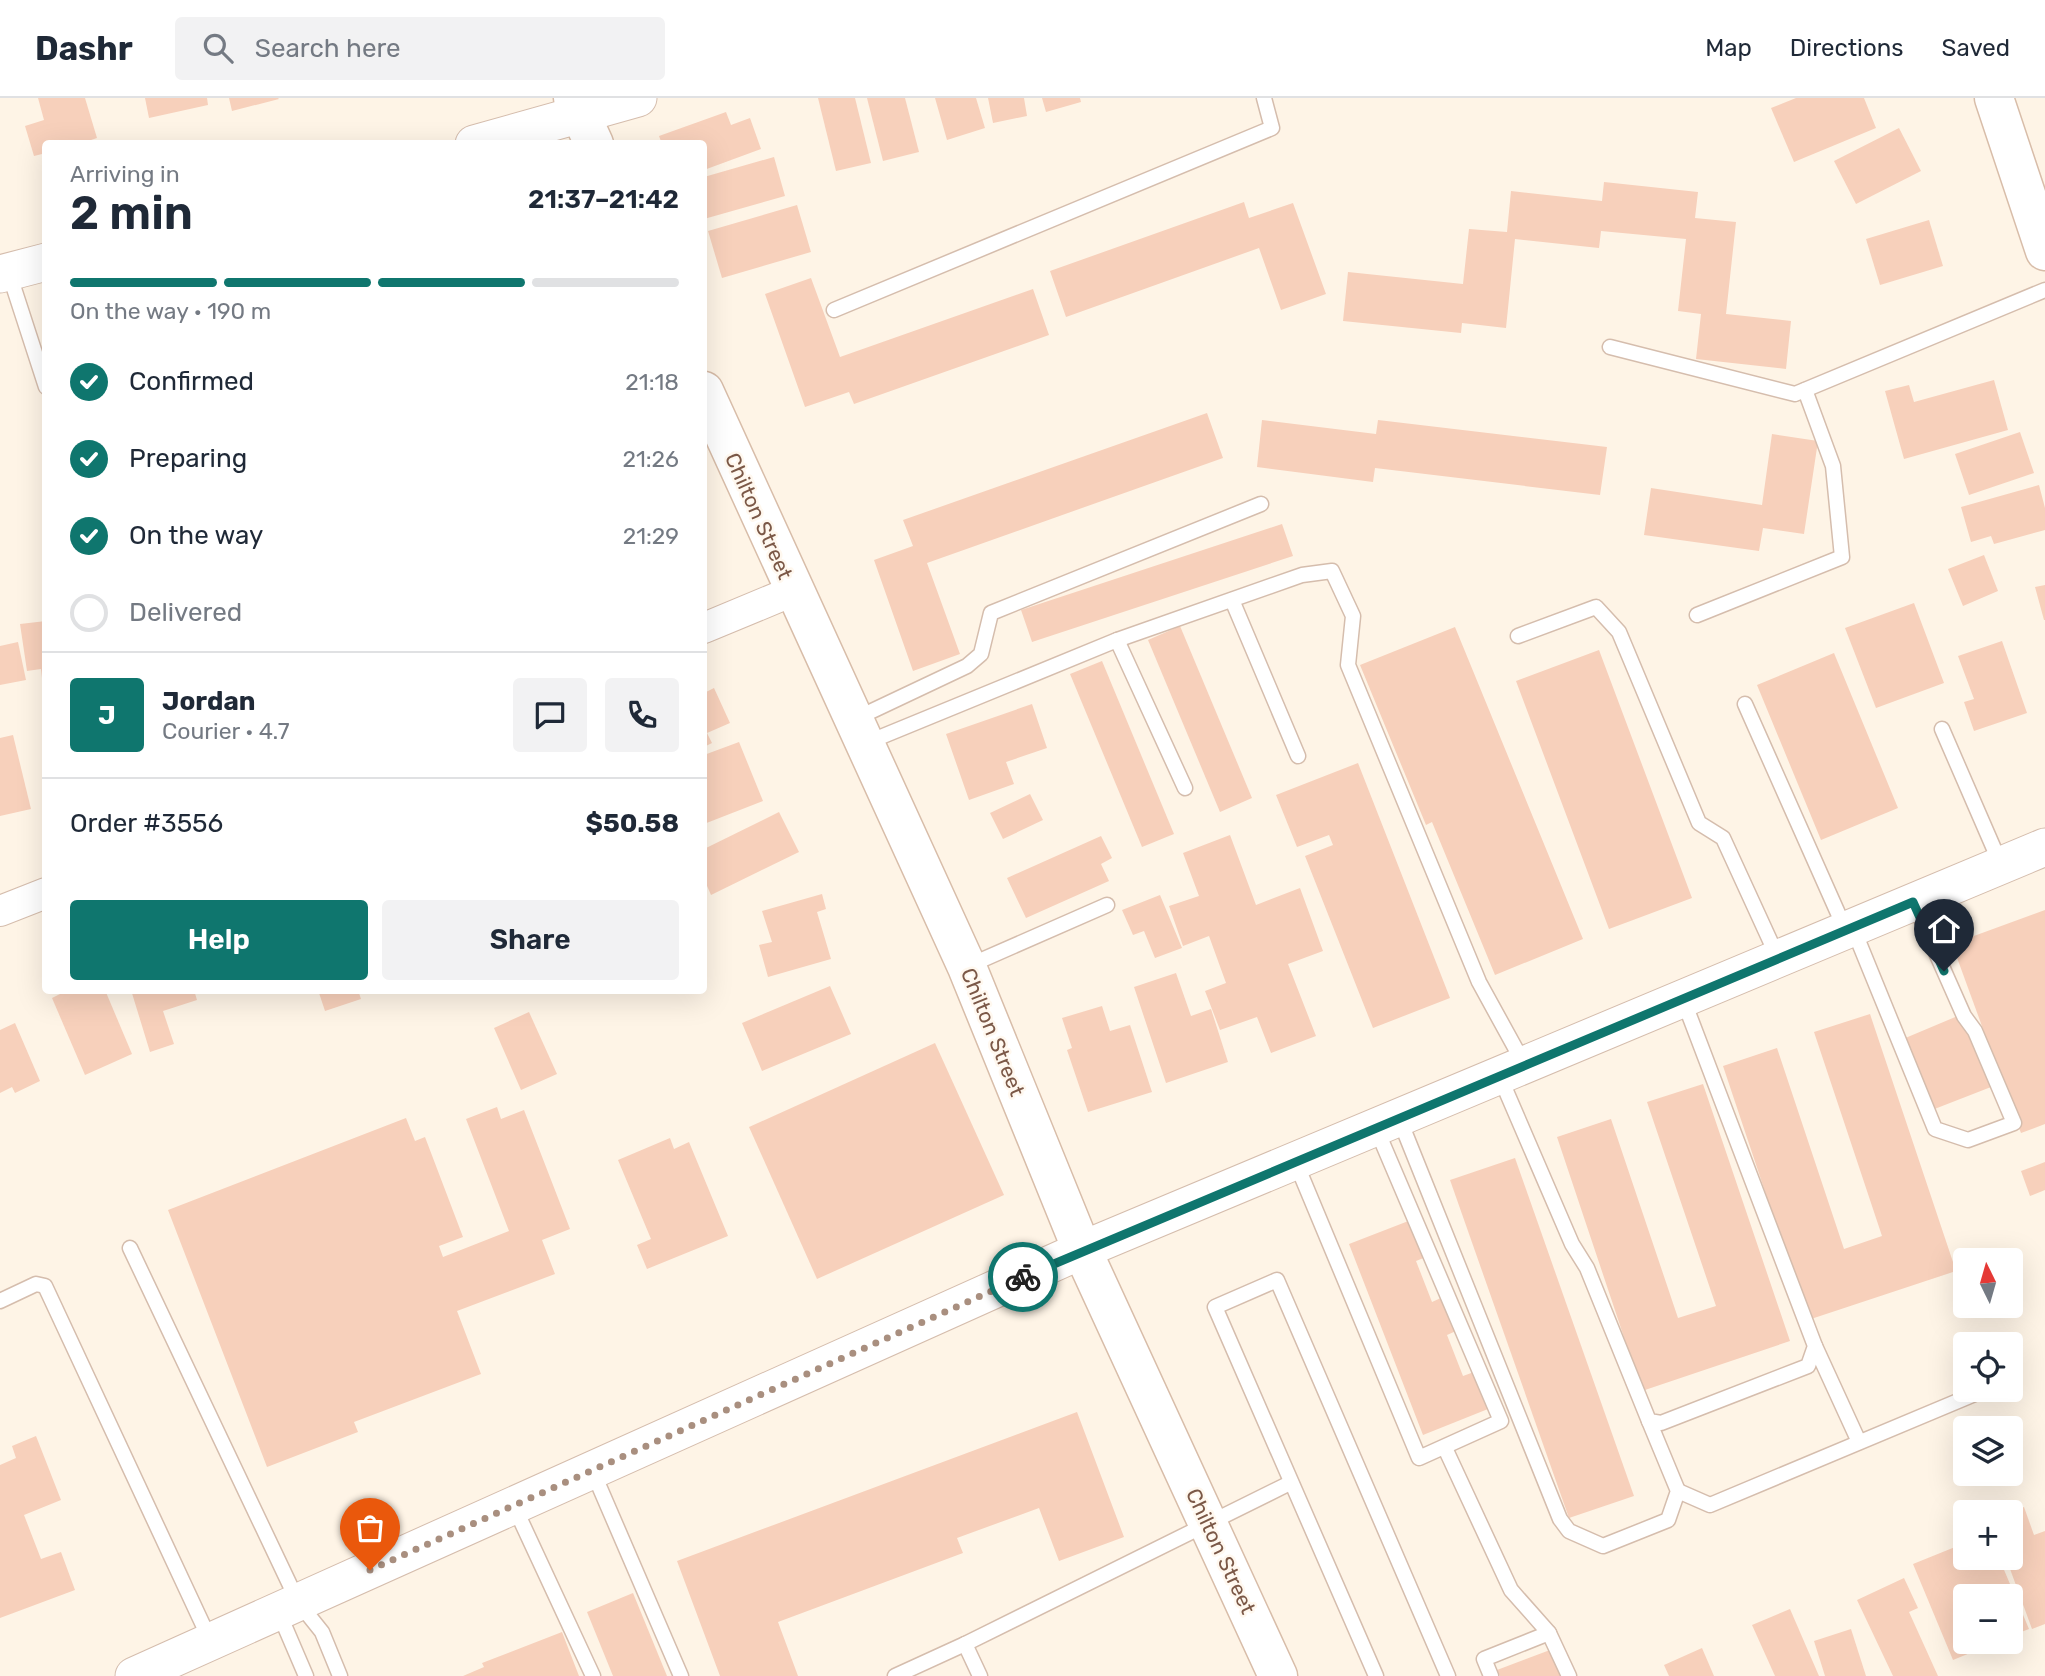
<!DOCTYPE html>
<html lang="en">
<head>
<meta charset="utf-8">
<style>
	:root { --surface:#fff; --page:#f2f2f3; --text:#1f2937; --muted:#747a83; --line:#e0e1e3; --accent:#0f766e }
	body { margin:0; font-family:Rubik,sans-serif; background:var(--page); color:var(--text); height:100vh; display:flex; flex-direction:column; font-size:26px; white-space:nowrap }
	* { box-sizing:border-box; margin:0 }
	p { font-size:23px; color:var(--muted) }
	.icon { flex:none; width:38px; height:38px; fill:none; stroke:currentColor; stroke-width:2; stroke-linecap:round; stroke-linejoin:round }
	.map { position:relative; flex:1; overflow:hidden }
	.drawer { position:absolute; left:42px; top:42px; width:665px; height:854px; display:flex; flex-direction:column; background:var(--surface); border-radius:7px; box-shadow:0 7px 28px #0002 }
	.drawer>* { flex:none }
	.needle { width:46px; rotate:355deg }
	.buttons { position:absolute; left:1953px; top:1150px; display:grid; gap:14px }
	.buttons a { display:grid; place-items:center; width:70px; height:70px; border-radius:7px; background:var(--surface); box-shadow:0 7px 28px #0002; font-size:35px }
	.pin { position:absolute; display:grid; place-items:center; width:60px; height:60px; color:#fff; margin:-72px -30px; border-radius:50% 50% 50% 0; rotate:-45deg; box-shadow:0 0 7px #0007 }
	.pin .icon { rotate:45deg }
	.courier { position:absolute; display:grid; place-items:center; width:70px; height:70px; margin:-35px; border:5px solid #0f766e; border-radius:50%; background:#fff; color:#222; box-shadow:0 2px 9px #0007 }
	.overview em { font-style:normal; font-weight:600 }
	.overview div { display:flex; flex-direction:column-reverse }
	.overview { display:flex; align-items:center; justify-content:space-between; height:119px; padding:0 28px }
	h1 { font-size:46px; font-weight:600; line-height:52px }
	.bar { display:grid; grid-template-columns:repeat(4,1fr); gap:10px 7px; align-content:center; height:84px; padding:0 28px }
	.bar i { height:9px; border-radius:5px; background:var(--line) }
	.bar .active { background:var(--accent) }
	.bar p { grid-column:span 4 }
	.line { display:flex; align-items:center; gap:18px; padding:0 28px; border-top:2px solid var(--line) }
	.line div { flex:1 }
	.round { display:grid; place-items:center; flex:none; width:74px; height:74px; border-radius:7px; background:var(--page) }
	ol { padding:0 28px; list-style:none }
	li { display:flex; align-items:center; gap:21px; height:77px }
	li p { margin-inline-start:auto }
	li .icon { padding:7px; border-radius:50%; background:var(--accent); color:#fff; stroke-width:4 }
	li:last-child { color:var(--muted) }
	li i { width:38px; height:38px; border:4px solid var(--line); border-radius:50% }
	.action { display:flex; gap:14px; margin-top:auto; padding:14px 28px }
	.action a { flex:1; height:80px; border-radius:7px; background:var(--accent); color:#fff; font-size:28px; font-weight:600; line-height:80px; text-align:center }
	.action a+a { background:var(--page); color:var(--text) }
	header { display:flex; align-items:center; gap:42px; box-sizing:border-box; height:98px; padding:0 35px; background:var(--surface); border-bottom:2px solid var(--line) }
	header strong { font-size:33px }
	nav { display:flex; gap:38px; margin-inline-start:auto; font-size:24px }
	.search { width:490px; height:63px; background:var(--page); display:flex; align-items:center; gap:18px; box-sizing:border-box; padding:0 24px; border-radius:7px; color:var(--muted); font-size:26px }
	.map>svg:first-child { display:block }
	.building { fill:#f7d0bb }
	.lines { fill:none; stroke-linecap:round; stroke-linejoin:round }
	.service-casing { stroke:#d5bdad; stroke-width:17 }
	.minor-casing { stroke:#d5bdad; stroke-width:32 }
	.tertiary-casing { stroke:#d5bdad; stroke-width:39 }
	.secondary-casing { stroke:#d8bda9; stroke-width:41 }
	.service { stroke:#fff; stroke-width:14 }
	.minor { stroke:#fff; stroke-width:30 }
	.tertiary { stroke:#fff; stroke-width:37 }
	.secondary { stroke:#fff; stroke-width:38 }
	.done { stroke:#a98f7f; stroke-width:7; stroke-dasharray:0 12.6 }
	.route { stroke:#0f766e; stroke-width:9 }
	.labels { text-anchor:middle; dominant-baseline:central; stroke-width:5; stroke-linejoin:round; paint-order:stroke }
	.street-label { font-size:21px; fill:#7b5847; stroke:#fff8ef }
</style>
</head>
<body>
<header>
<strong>Dashr</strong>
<div class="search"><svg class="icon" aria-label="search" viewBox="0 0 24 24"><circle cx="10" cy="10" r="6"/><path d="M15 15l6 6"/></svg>Search here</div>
<nav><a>Map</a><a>Directions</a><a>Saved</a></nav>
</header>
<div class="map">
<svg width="2045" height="1578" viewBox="0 0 2045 1578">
	<rect width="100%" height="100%" fill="#fef4e6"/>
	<g class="building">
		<polygon points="38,0 85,0 97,40 79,46 46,46 46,55 34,58 25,28 44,22"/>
		<polygon points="145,0 207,0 208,7 149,20"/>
		<polygon points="229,0 278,0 279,1 232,13"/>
		<polygon points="818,0 855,0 871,65 836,73"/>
		<polygon points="867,0 905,0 919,54 883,63"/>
		<polygon points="935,0 976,0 985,30 947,42"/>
		<polygon points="988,0 1024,0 1027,18 993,25"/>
		<polygon points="1042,0 1080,0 1081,4 1046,14"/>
		<polygon points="1796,0 1864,0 1876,30 1794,64 1771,10"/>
		<polygon points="726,14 731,27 750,20 761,51 704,72 704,46 662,46 659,38"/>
		<polygon points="1899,30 1921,73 1856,106 1834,63"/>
		<polygon points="774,59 785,98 704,121 704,79"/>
		<polygon points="1604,84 1698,94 1695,120 1736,124 1726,216 1791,223 1786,271 1696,261 1701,216 1678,213 1686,141 1601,133 1599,150 1515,141 1506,230 1462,225 1461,235 1343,223 1348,174 1463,186 1469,131 1507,134 1511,93 1602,103"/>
		<polygon points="1244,104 1249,120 1293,105 1326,196 1281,212 1259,150 1066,219 1050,173"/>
		<polygon points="797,107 811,154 722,180 708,133"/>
		<polygon points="1929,122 1943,168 1880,187 1866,141"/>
		<polygon points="811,180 840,259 1033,191 1049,237 854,306 849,294 805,309 765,196"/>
		<polygon points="1994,282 2008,332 1904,361 1885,293 1909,287 1914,304"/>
		<polygon points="1207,315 1223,360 927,465 960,556 913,573 874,462 913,448 903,422"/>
		<polygon points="1262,322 1376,336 1378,322 1607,349 1600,397 1375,370 1373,384 1257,369"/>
		<polygon points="2020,334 2034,375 1969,397 1955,356"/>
		<polygon points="1772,336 1818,343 1804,436 1763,430 1759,453 1644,437 1651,390 1762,407"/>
		<polygon points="2039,387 2045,410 2045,432 1994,446 1991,438 1971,444 1961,409"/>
		<polygon points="1282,426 1293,458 1032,544 1021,512"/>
		<polygon points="1984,457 1998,493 1963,508 1948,471"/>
		<polygon points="2045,487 2045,522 2044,522 2035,489"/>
		<polygon points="1914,505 1944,585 1876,610 1845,530"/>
		<polygon points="46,523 46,588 43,589 41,571 27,573 20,526"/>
		<polygon points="1180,528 1252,700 1220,714 1148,542"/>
		<polygon points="1455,529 1583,841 1495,877 1432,724 1426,727 1360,567"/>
		<polygon points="2002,543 2027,615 1974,633 1964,604 1974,601 1958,558"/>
		<polygon points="18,544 26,582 0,587 0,548"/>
		<polygon points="1599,552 1692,800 1609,831 1516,583"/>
		<polygon points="1834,555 1898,710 1821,742 1757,587"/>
		<polygon points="1102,563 1174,736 1142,749 1070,576"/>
		<polygon points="714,590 730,625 707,635 712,645 704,649 704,595"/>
		<polygon points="1032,606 1047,650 1006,664 1014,686 969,702 946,636"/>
		<polygon points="13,637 31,711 0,718 0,640"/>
		<polygon points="739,644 763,703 704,726 704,657"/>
		<polygon points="1358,665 1450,900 1373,930 1305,758 1333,747 1329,737 1297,749 1276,697"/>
		<polygon points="1030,696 1043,722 1003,741 990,715"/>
		<polygon points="779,714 799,754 711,797 704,781 704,751"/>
		<polygon points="1230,737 1256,807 1300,790 1323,853 1288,866 1316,938 1271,955 1257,919 1220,932 1205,893 1226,885 1209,838 1183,848 1169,808 1199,798 1183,755"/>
		<polygon points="1101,738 1112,760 1101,766 1109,783 1026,820 1007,780"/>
		<polygon points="822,796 826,811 817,814 831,861 768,879 759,847 772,844 762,813"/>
		<polygon points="1160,797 1182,850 1155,860 1144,833 1133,837 1122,812"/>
		<polygon points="2045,812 2045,1026 2021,1035 1952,846"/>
		<polygon points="1176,875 1191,918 1211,911 1228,964 1166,985 1134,889"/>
		<polygon points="830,888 851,936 762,973 742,925"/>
		<polygon points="68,892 105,892 132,956 85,977 52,900"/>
		<polygon points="131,892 194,892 197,902 163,913 174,946 150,954"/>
		<polygon points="318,892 358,892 361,901 325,913"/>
		<polygon points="1102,908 1110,933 1130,927 1152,994 1088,1014 1067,952 1072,950 1062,920"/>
		<polygon points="529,914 557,976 521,992 494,930"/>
		<polygon points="1870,916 1956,1173 1808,1222 1723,968 1777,950 1844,1151 1882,1138 1814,934"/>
		<polygon points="1960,917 1991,989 1932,1012 1903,941"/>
		<polygon points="15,925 40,983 15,995 12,989 0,995 0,932"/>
		<polygon points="935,945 1004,1097 817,1181 749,1029"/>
		<polygon points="1703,986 1790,1243 1642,1293 1557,1039 1611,1021 1678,1220 1716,1208 1647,1004"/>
		<polygon points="497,1009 501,1021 524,1012 570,1131 542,1142 555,1176 457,1213 481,1276 354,1324 358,1334 267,1369 168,1112 406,1020 415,1043 425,1039 463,1139 439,1148 443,1159 509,1133 466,1021"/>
		<polygon points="670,1040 674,1051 689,1044 728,1138 647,1171 637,1147 651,1141 618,1062"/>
		<polygon points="1515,1060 1634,1398 1569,1420 1450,1082"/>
		<polygon points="2045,1064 2045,1092 2030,1098 2021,1073"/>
		<polygon points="1411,1122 1426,1159 1416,1163 1432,1204 1443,1199 1456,1233 1447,1237 1463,1278 1474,1274 1488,1311 1423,1337 1349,1146"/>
		<polygon points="1077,1314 1124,1439 1059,1463 1039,1410 957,1440 963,1455 778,1524 798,1578 720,1578 677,1463"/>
		<polygon points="36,1338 61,1402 24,1417 41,1461 61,1454 75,1492 0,1520 0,1367 16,1360 12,1348"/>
		<polygon points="2024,1409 2034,1437 2045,1433 2045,1526 2032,1531 2006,1460 2011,1460 2011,1414"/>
		<polygon points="1965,1445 1965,1460 1999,1460 2029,1531 2011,1538 2011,1498 1965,1498 1965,1544 1997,1544 1953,1562 1913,1466"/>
		<polygon points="1904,1480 1918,1510 1909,1514 1938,1578 1893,1578 1857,1502"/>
		<polygon points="633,1495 667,1578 613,1578 587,1514"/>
		<polygon points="1790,1511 1819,1578 1775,1578 1752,1527"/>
		<polygon points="1851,1531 1866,1578 1825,1578 1814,1543"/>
		<polygon points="562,1534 579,1578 463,1578 484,1569 482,1565"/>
		<polygon points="1702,1550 1714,1578 1669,1578 1664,1567"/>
		<polygon points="1550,1552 1560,1578 1500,1578 1497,1572"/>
	</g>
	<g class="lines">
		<g class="service-casing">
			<g id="service">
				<polyline points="9,175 46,289"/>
				<polyline points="834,212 1272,30 1264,0"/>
				<polyline points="1610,249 1795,296 2045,192"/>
				<polyline points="1232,502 1298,658"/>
				<polyline points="1697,517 1842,459 1833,368 1805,292"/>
				<polyline points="1518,538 1596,509 1619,534 1699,725 1723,740 1778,860"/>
				<polyline points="1117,542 1302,477 1332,473 1353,518 1348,567 1479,884 1524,966"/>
				<polyline points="1745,606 1845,831"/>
				<polyline points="855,621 967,568 981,556 991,515 1261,406"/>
				<polyline points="1942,631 2001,767"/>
				<polyline points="866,645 1117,542 1185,690"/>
				<polyline points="1853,830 1935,1031 1968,1042 2014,1025 1975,933 1964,918 1914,805"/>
				<polyline points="968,868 1107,807"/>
				<polyline points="1500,979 1572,1146 1587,1170 1649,1323 1661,1325 1808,1268 1815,1248 1683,901"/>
				<polyline points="1399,1020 1560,1421 1569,1433 1603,1448 1668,1422 1678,1393 1649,1323"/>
				<polyline points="1296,1065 1419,1360 1501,1323 1376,1030"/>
				<polyline points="130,1150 298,1504 322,1534 340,1578"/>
				<polyline points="0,1203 36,1186 45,1188 210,1542"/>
				<polyline points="1815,1248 1859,1344"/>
				<polyline points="1445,1350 1511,1492 1549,1535"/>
				<polyline points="593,1374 681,1578"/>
				<polyline points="1678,1393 1710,1407 1982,1293"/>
				<polyline points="514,1408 593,1578"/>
				<polyline points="279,1515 306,1578"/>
				<polyline points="895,1578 965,1546"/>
				<polyline points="980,1578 965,1546 1290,1385"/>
				<polyline points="1376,1578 1215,1209 1277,1182 1448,1578"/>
				<polyline points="1491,1578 1484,1561 1549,1535 1569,1578"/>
			</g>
		</g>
		<g class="minor-casing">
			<g id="minor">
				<polyline points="704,530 793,493"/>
				<polyline points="0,813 46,795"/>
			</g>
		</g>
		<g class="tertiary-casing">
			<g id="tertiary">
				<polyline points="474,46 638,0"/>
				<polyline points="0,176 46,164"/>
				<polyline points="134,1578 1082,1152 2045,749"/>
			</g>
		</g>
		<g class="secondary-casing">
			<g id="secondary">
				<polyline points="573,0 594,46"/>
				<polyline points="1994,0 2045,153"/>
				<polyline points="704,293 967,869 1082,1152 1278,1578"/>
			</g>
		</g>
		<use href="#service" class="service"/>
		<use href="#minor" class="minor"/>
		<use href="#tertiary" class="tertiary"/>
		<use href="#secondary" class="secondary"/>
	</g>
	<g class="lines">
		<polyline class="done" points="370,1472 1023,1179"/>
		<polyline class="route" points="1023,1179 1913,804 1944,873"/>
	</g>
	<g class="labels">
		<g class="street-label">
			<text transform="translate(759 418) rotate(66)">Chilton Street</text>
			<text transform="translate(993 934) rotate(68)">Chilton Street</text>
			<text transform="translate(1221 1453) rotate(65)">Chilton Street</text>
		</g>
	</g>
</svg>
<div class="buttons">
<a><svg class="needle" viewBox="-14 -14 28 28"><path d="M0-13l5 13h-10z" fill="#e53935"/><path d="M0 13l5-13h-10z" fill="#747a83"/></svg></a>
<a><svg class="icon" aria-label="locate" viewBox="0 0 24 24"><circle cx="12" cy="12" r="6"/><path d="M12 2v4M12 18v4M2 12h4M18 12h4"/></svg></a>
<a><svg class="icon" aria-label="layers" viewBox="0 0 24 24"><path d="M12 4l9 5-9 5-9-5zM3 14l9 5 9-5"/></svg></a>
<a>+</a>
<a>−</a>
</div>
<div class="pin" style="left:370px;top:1472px;background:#ea580c"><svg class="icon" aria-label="bag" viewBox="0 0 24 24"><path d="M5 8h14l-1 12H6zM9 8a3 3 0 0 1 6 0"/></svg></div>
<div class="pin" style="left:1944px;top:873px;background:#1f2937"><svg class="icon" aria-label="home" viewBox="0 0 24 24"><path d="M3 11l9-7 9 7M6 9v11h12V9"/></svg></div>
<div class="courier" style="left:1023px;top:1179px"><svg class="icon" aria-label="bike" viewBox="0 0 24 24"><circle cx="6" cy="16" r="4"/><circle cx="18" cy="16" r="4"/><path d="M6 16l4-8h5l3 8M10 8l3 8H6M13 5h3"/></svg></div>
<section class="drawer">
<div class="overview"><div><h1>2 min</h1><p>Arriving in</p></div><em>21:37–21:42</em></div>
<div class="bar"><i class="active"></i><i class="active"></i><i class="active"></i><i></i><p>On the way · 190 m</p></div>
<ol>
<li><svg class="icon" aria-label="check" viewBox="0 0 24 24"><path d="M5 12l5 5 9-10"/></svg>Confirmed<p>21:18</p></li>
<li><svg class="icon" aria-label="check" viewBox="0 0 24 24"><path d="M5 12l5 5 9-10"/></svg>Preparing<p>21:26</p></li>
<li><svg class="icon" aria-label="check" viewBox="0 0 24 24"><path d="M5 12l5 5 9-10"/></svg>On the way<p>21:29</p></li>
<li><i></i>Delivered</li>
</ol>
<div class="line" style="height:126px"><b class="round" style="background:var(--accent);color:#fff">J</b><div><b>Jordan</b><p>Courier · 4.7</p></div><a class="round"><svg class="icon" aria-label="chat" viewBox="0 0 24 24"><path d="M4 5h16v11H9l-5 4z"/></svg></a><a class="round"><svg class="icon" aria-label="phone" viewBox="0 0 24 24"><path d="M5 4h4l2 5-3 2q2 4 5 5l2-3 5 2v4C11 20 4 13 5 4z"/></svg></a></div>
<div class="line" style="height:91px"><div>Order #3556</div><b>$50.58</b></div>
<div class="action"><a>Help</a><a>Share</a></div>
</section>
</div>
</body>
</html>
